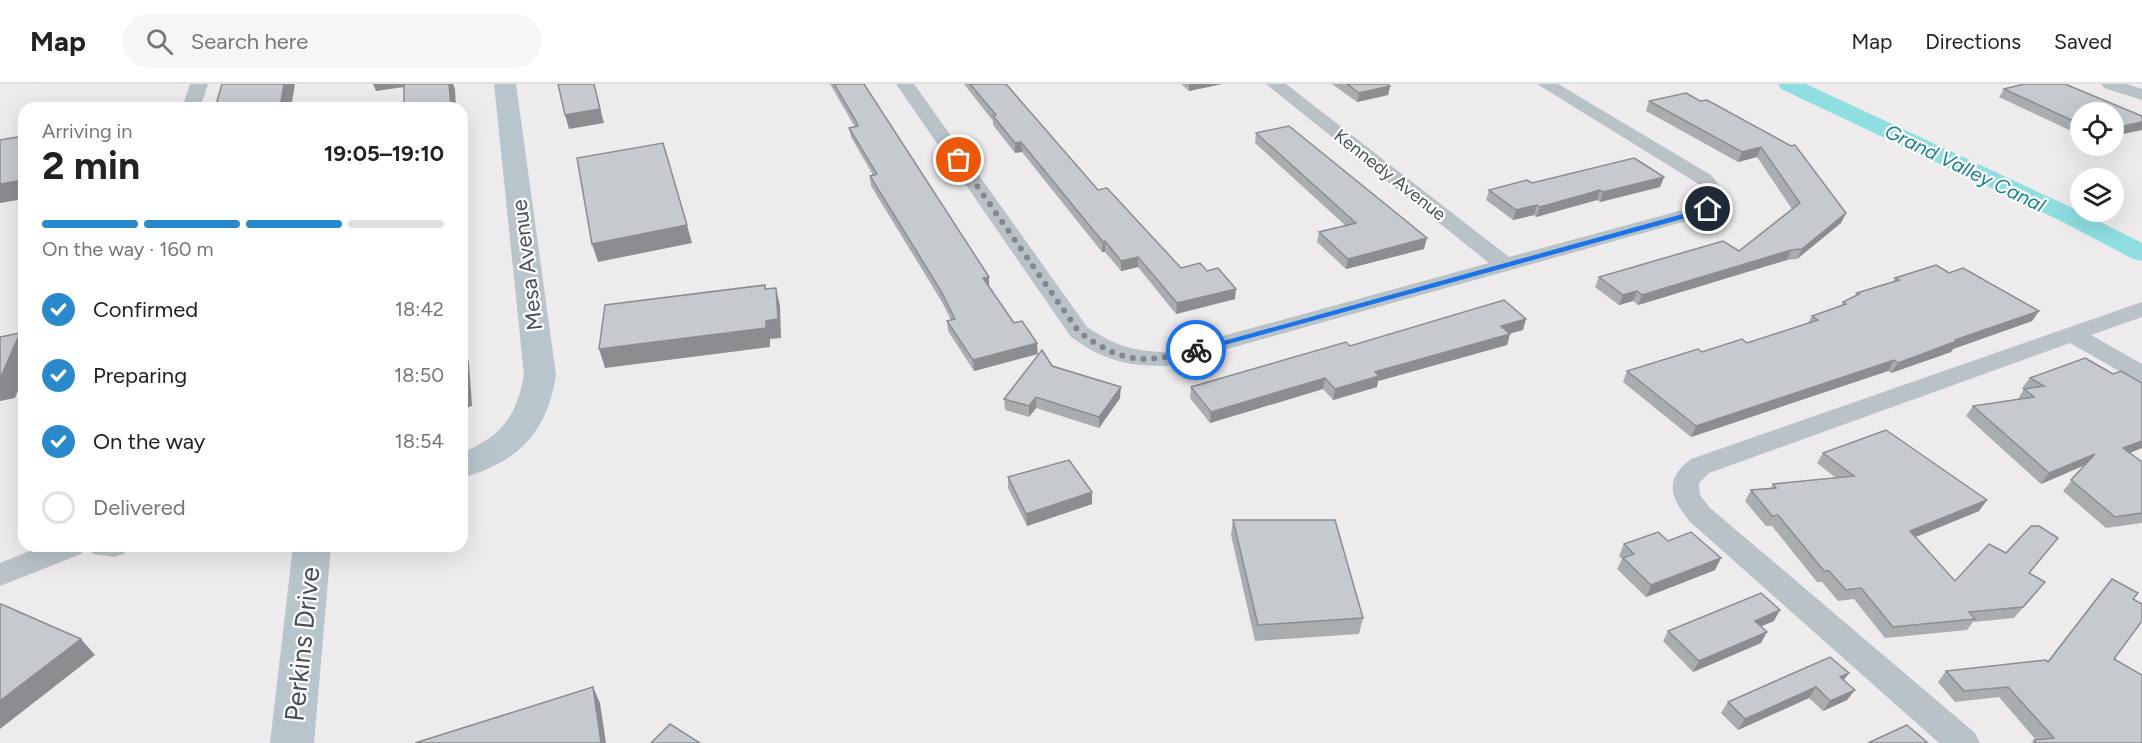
<!DOCTYPE html>
<html lang="en">
<head>
<meta charset="utf-8">
<style>
	:root { --surface:#fff; --page:#f6f6f6; --text:#222; --muted:#767676; --line:#e0e0e0; --accent:#2a89ca }
	body { margin:0; font-family:Figtree,sans-serif; background:var(--page); color:var(--text); height:100vh; display:flex; flex-direction:column; font-size:22px; white-space:nowrap }
	* { box-sizing:border-box; margin:0 }
	p { font-size:20px; color:var(--muted) }
	.icon { flex:none; width:33px; height:33px; fill:none; stroke:currentColor; stroke-width:2; stroke-linecap:round; stroke-linejoin:round }
	.map { position:relative; flex:1; overflow:hidden }
	.side { position:absolute; left:18px; top:18px; width:450px; height:450px; display:flex; flex-direction:column; background:var(--surface); border-radius:18px; box-shadow:0 6px 24px #0002 }
	.side>* { flex:none }
	.controls { position:absolute; left:2070px; top:18px; display:grid; gap:12px }
	.controls a { display:grid; place-items:center; width:54px; height:54px; border-radius:50%; background:var(--surface); box-shadow:0 6px 24px #0002; font-size:30px }
	.pin { position:absolute; display:grid; place-items:center; width:51px; height:51px; color:#fff; margin:-26px; border:3px solid #fff; border-radius:50%; box-shadow:0 2px 6px #0007 }
	.courier { position:absolute; display:grid; place-items:center; width:60px; height:60px; margin:-30px; border:4px solid #1a73e8; border-radius:50%; background:#fff; color:#222; box-shadow:0 2px 8px #0007 }
	.overview em { font-style:normal; font-weight:700 }
	.overview div { display:flex; flex-direction:column-reverse }
	.overview { display:flex; align-items:center; justify-content:space-between; height:102px; padding:0 24px }
	h1 { font-size:39px; font-weight:700; line-height:45px }
	.bar { display:grid; grid-template-columns:repeat(4,1fr); gap:9px 6px; align-content:center; height:72px; padding:0 24px }
	.bar i { height:8px; border-radius:4px; background:var(--line) }
	.bar .selected { background:var(--accent) }
	.bar p { grid-column:span 4 }
	ol { padding:0 24px; list-style:none }
	li { display:flex; align-items:center; gap:18px; height:66px }
	li p { margin-inline-start:auto }
	li .icon { padding:6px; border-radius:50%; background:var(--accent); color:#fff; stroke-width:4 }
	li:last-child { color:var(--muted) }
	li i { width:33px; height:33px; border:3px solid var(--line); border-radius:50% }
	header { display:flex; align-items:center; gap:36px; box-sizing:border-box; height:84px; padding:0 30px; background:var(--surface); border-bottom:2px solid var(--line) }
	header strong { font-size:28px }
	nav { display:flex; gap:33px; margin-inline-start:auto; font-size:21px }
	.search { width:420px; height:54px; background:var(--page); display:flex; align-items:center; gap:15px; box-sizing:border-box; padding:0 21px; border-radius:33px; color:var(--muted); font-size:22px }
	.map>svg:first-child { display:block }
	.lines { fill:none; stroke-linecap:round; stroke-linejoin:round }
	.canal { fill:#8edee2; fill-rule:evenodd }
	.street { fill:#b8c2c7; fill-rule:evenodd }
	.secondary { fill:#b9c5cc; fill-rule:evenodd }
	.wall { fill:#aaadb0 }
	.shaded-wall { fill:#8b8d90 }
	.building { fill:#c6c9cd; stroke:#8b8d90; stroke-width:1.5 }
	.route { fill:#1a73e8 }
	.done { stroke:#81878b; stroke-width:6; stroke-dasharray:0 10.8 }
	.labels { text-anchor:middle; dominant-baseline:central; stroke-width:4.5; stroke-linejoin:round; paint-order:stroke }
	.far-street-label { font-size:18px; fill:#465157; stroke:#fff }
	.far-water-label { font-size:20px; font-style:italic; fill:#188389; stroke:#fff }
	.street-label { font-size:22px; fill:#465157; stroke:#fff }
	.near-street-label { font-size:27px; fill:#465157; stroke:#fff }
</style>
</head>
<body>
<header>
<strong>Map</strong>
<div class="search"><svg class="icon" aria-label="search" viewBox="0 0 24 24"><circle cx="10" cy="10" r="6"/><path d="M15 15l6 6"/></svg>Search here</div>
<nav><a>Map</a><a>Directions</a><a>Saved</a></nav>
</header>
<div class="map">
<svg width="2142" height="659" viewBox="0 0 2142 659">
	<rect width="100%" height="100%" fill="#eeebec"/>
	<g class="lines">
		<polygon class="canal" points="1778,0 1806,0 2081,128 2142,159 2142,177 2133,175 2063,138 1781,5"/>
		<g class="street">
			<polygon points="190,0 208,0 200,24 182,24"/>
			<path d="M896 0H914L1087 243C1116 262 1131 267 1165 268L1489 179 1266 0H1286L1509 173 1701 121 1708 112 1697 99 1537 0H1558L1711 91 1728 112 1715 129 1166 282C1126 282 1103 276 1071 253Z"/>
			<polygon points="2101,0 2127,0 2142,5 2142,16 2104,4"/>
			<path d="M2142 218V233L2091 251 2142 280V298L2133 295 2070 259 1709 389 1699 399 1700 411 1709 423 1975 649 1980 659H1939L1689 437C1671 413 1663 396 1691 375Z"/>
			<polygon points="42,462 85,462 81,470 0,502 0,479"/>
			<polygon points="89,462 128,462 124,470 114,473 93,470"/>
		</g>
		<g class="secondary">
			<path d="M494 0H516L556 291C547 349 518 378 462 394V369C502 352 516 333 524 291Z"/>
			<polygon points="293,462 331,462 314,659 270,659"/>
		</g>
	</g>
	<g class="wall">
		<polygon points="830,0 864,0 989,193 989,202 1014,239 1038,270 974,287 948,247 947,237 951,236 942,218 871,102 870,92 873,91 851,53 849,44 855,43"/>
		<polygon points="964,0 1006,0 1098,106 1181,184 1207,187 1235,215 1176,230 1138,183 1121,187 1105,168 1102,168 1022,68 1015,69 993,41 993,37"/>
		<polygon points="1181,0 1222,0 1189,7"/>
		<polygon points="1332,0 1388,0 1390,2 1388,11 1357,18"/>
		<polygon points="2004,5 2080,28 2080,51 1999,13"/>
		<polygon points="1707,16 1846,129 1841,139 1797,175 1787,176 1638,221 1633,217 1619,221 1595,203 1599,193 1739,167 1792,125 1757,73 1738,78 1646,27 1649,17 1700,17"/>
		<polygon points="1256,49 1424,165 1346,185 1317,158 1319,148 1346,142 1255,59"/>
		<polygon points="1664,93 1660,103 1600,118 1597,116 1536,133 1534,131 1513,136 1486,116 1489,106 1532,99"/>
		<polygon points="1949,189 2039,227 2032,237 1953,265 1951,268 1891,289 1888,287 1691,353 1623,298 1627,287 1702,268 1747,259 1808,239 1812,232 1841,222 1843,218 1855,213 1857,209 1893,198 1895,194"/>
		<polygon points="1523,246 1510,249 1507,261 1378,297 1377,303 1333,316 1323,305 1210,339 1190,314 1191,303 1350,262"/>
		<polygon points="2085,274 2130,369 2142,378 2142,439 2106,444 2063,407 2085,381 2041,400 1966,332 1973,322 2018,315 2024,305 2022,304 2030,294"/>
		<polygon points="1052,282 1120,314 1099,344 1036,324 1029,333 1005,326 1004,315"/>
		<polygon points="1823,369 1987,416 1979,427 1916,453 1955,497 2029,489 2045,498 2014,534 1973,538 1967,546 1885,554 1854,515 1838,517 1822,498 1817,498 1772,442 1766,442 1745,417 1751,406 1771,404 1773,400 1836,394 1817,379"/>
		<polygon points="1008,393 1092,420 1027,442 1008,404"/>
		<polygon points="1233,436 1363,534 1359,550 1255,557 1231,451"/>
		<polygon points="1668,457 1715,486 1646,513 1617,485 1622,475 1619,472 1624,460"/>
		<polygon points="2112,495 2133,515 2114,575 2142,659 2031,659 2034,656 2036,656 1999,613 1955,618 1938,598 1946,587 2048,577 2103,506"/>
		<polygon points="1774,537 1761,542 1761,559 1693,588 1663,557 1668,547"/>
		<polygon points="1844,596 1847,616 1823,627 1809,614 1738,646 1721,629 1728,618"/>
	</g>
	<g class="shaded-wall">
		<polygon points="284,0 295,0 291,24 280,24"/>
		<polygon points="373,0 410,0 411,2 376,7"/>
		<polygon points="449,0 453,0 455,5 456,24 451,24"/>
		<polygon points="594,0 604,39 569,45 565,31"/>
		<polygon points="1189,0 1222,0 1189,7"/>
		<polygon points="1390,2 1388,11 1357,18 1359,9"/>
		<polygon points="2142,38 2142,46 2114,52 2114,44"/>
		<polygon points="1021,58 1022,68 1015,69 1015,59"/>
		<polygon points="1761,63 1757,73 1738,78 1742,68"/>
		<polygon points="1664,93 1660,103 1600,118 1603,108"/>
		<polygon points="24,96 24,115 0,119 0,100"/>
		<polygon points="1600,106 1597,116 1536,133 1540,123"/>
		<polygon points="1537,121 1534,131 1513,136 1516,126"/>
		<polygon points="1846,129 1841,139 1797,175 1802,165"/>
		<polygon points="687,141 692,159 598,178 592,160"/>
		<polygon points="1427,154 1424,165 1346,185 1348,175"/>
		<polygon points="1105,157 1105,168 1102,168 1103,158"/>
		<polygon points="1791,166 1787,176 1638,221 1642,211"/>
		<polygon points="1138,173 1138,183 1121,187 1121,177"/>
		<polygon points="989,193 989,203 983,194"/>
		<polygon points="776,204 780,222 781,254 770,255 770,263 605,284 599,265 766,237"/>
		<polygon points="1236,205 1235,215 1176,230 1177,219"/>
		<polygon points="1637,207 1633,217 1619,221 1623,211"/>
		<polygon points="2039,227 2032,237 1953,265 1951,268 1891,289 1898,279 1955,256"/>
		<polygon points="1526,235 1523,246 1498,253 1501,242"/>
		<polygon points="20,249 24,255 24,292 15,314 0,317 0,295"/>
		<polygon points="1510,250 1507,261 1378,297 1377,303 1333,316 1335,305 1375,288"/>
		<polygon points="1037,259 1038,270 974,287 973,276"/>
		<polygon points="462,261 469,278 472,322 462,325"/>
		<polygon points="1894,276 1888,287 1691,353 1696,342"/>
		<polygon points="1325,294 1323,305 1210,339 1211,328"/>
		<polygon points="1121,303 1120,314 1099,344 1099,333"/>
		<polygon points="1036,313 1036,324 1029,333 1029,322"/>
		<polygon points="2142,357 2142,364 2115,375 2123,364"/>
		<polygon points="2095,370 2087,380 2041,400 2049,389"/>
		<polygon points="1092,408 1092,420 1027,442 1026,430"/>
		<polygon points="1987,416 1979,427 1903,458 1910,447"/>
		<polygon points="1721,474 1715,486 1646,513 1651,501"/>
		<polygon points="1780,526 1774,537 1748,548 1755,537"/>
		<polygon points="1767,548 1761,559 1693,588 1699,577"/>
		<polygon points="81,555 95,571 0,645 0,617"/>
		<polygon points="1849,589 1841,600 1840,593"/>
		<polygon points="593,603 600,619 606,659 601,659"/>
		<polygon points="1816,603 1809,614 1738,646 1745,635"/>
		<polygon points="1855,606 1847,616 1823,627 1830,617"/>
	</g>
	<g class="building">
		<polygon points="222,0 284,0 280,24 215,24"/>
		<polygon points="404,0 449,0 451,24 404,24"/>
		<polygon points="558,0 594,0 600,25 565,31"/>
		<polygon points="834,0 864,0 989,193 983,194 1014,239 1022,237 1037,259 973,276 947,237 955,235 941,207 870,92 877,90 849,44 858,42 856,37"/>
		<polygon points="970,0 1006,0 1098,106 1107,104 1181,184 1200,179 1207,187 1218,184 1236,205 1177,219 1138,173 1121,177 1105,157 1103,158 1021,58 1015,59 993,32 996,31"/>
		<polygon points="1347,0 1388,0 1390,2 1359,9"/>
		<polygon points="2024,0 2065,0 2142,32 2142,38 2114,44 2114,28 2080,28 2080,40 2004,5"/>
		<polygon points="1686,9 1700,17 1707,16 1791,62 1795,61 1846,129 1802,165 1791,166 1642,211 1637,207 1623,211 1599,193 1723,157 1739,167 1800,119 1761,63 1742,68 1649,17"/>
		<polygon points="1289,42 1427,154 1348,175 1319,148 1356,139 1256,49"/>
		<polygon points="24,52 24,96 0,100 0,56"/>
		<polygon points="663,59 687,141 592,160 577,74"/>
		<polygon points="1634,74 1664,93 1603,108 1600,106 1540,123 1537,121 1516,126 1489,106 1527,96 1532,99"/>
		<polygon points="1936,181 1949,189 1963,184 2039,227 1955,256 1957,257 1898,279 1894,276 1696,342 1627,287 1698,265 1702,268 1742,255 1747,259 1818,236 1812,232 1846,220 1843,218 1859,210 1857,209 1899,196 1895,194"/>
		<polygon points="765,201 765,205 776,204 778,235 766,237 766,244 599,265 605,221"/>
		<polygon points="1504,216 1526,235 1501,242 1510,250 1375,288 1379,292 1335,305 1325,294 1211,328 1191,303 1346,258 1350,262"/>
		<polygon points="20,249 0,295 0,253"/>
		<polygon points="1042,266 1052,282 1121,303 1099,333 1036,313 1029,322 1004,315"/>
		<polygon points="2085,274 2113,290 2121,287 2142,299 2142,357 2123,364 2142,378 2142,429 2115,433 2071,396 2095,370 2049,389 1973,322 2034,313 2024,305 2044,302 2030,294"/>
		<polygon points="462,279 463,303 462,304"/>
		<polygon points="1886,346 1987,416 1910,447 1955,497 1989,460 2006,469 2031,442 2039,442 2058,454 2029,489 2045,498 2023,523 1969,528 1975,535 1893,543 1861,504 1846,506 1829,487 1824,487 1778,431 1772,432 1751,406 1776,404 1773,400 1854,392 1823,369"/>
		<polygon points="1069,376 1092,408 1026,430 1008,393"/>
		<polygon points="1233,436 1335,436 1363,534 1258,541"/>
		<polygon points="1658,448 1668,457 1691,448 1721,474 1651,501 1623,474 1634,470 1624,460"/>
		<polygon points="2112,495 2138,509 2133,515 2142,520 2142,537 2114,575 2142,591 2142,659 2036,659 2034,656 2054,654 2008,603 1964,607 1946,587 2046,576 2048,578"/>
		<polygon points="1761,509 1780,526 1755,537 1767,548 1699,577 1668,547"/>
		<polygon points="1,520 81,555 0,617 0,521"/>
		<polygon points="1830,573 1849,589 1840,593 1855,606 1830,617 1816,603 1745,635 1728,618"/>
		<polygon points="593,603 601,659 415,659"/>
		<polygon points="670,640 700,659 651,659"/>
		<polygon points="1907,641 1928,659 1868,659"/>
	</g>
	<polygon class="route" points="1708,123 1712,125 1711,127 1199,268 1191,266"/>
	<g class="lines">
		<path class="done" d="M959 76 1079 248C1123 280 1145 280 1196 266"/>
	</g>
	<g class="labels">
		<g class="far-street-label">
			<text transform="translate(1390 91) rotate(38)">Kennedy Avenue</text>
		</g>
		<g class="far-water-label">
			<text transform="translate(1965 84) rotate(26)">Grand Valley Canal</text>
		</g>
		<g class="street-label">
			<text transform="translate(527 181) rotate(-97)">Mesa Avenue</text>
		</g>
		<g class="near-street-label">
			<text transform="translate(302 560) rotate(-84)">Perkins Drive</text>
		</g>
	</g>
</svg>
<div class="controls">
<a><svg class="icon" aria-label="locate" viewBox="0 0 24 24"><circle cx="12" cy="12" r="6"/><path d="M12 2v4M12 18v4M2 12h4M18 12h4"/></svg></a>
<a><svg class="icon" aria-label="layers" viewBox="0 0 24 24"><path d="M12 4l9 5-9 5-9-5zM3 14l9 5 9-5"/></svg></a>
</div>
<div class="pin" style="left:959px;top:76px;background:#ea580c"><svg class="icon" aria-label="bag" viewBox="0 0 24 24"><path d="M5 8h14l-1 12H6zM9 8a3 3 0 0 1 6 0"/></svg></div>
<div class="pin" style="left:1708px;top:125px;background:#1f2937"><svg class="icon" aria-label="home" viewBox="0 0 24 24"><path d="M3 11l9-7 9 7M6 9v11h12V9"/></svg></div>
<div class="courier" style="left:1196px;top:266px"><svg class="icon" aria-label="bike" viewBox="0 0 24 24"><circle cx="6" cy="16" r="4"/><circle cx="18" cy="16" r="4"/><path d="M6 16l4-8h5l3 8M10 8l3 8H6M13 5h3"/></svg></div>
<section class="side">
<div class="overview"><div><h1>2 min</h1><p>Arriving in</p></div><em>19:05–19:10</em></div>
<div class="bar"><i class="selected"></i><i class="selected"></i><i class="selected"></i><i></i><p>On the way · 160 m</p></div>
<ol>
<li><svg class="icon" aria-label="check" viewBox="0 0 24 24"><path d="M5 12l5 5 9-10"/></svg>Confirmed<p>18:42</p></li>
<li><svg class="icon" aria-label="check" viewBox="0 0 24 24"><path d="M5 12l5 5 9-10"/></svg>Preparing<p>18:50</p></li>
<li><svg class="icon" aria-label="check" viewBox="0 0 24 24"><path d="M5 12l5 5 9-10"/></svg>On the way<p>18:54</p></li>
<li><i></i>Delivered</li>
</ol>
</section>
</div>
</body>
</html>
